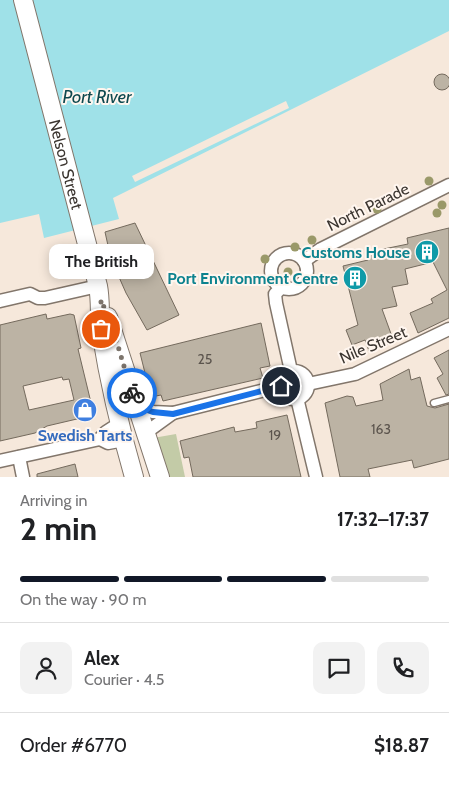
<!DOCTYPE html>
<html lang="en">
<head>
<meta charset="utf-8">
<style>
	:root { --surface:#fff; --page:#f2f2f2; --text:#202124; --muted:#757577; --line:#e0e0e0; --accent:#111827 }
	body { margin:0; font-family:Cabin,sans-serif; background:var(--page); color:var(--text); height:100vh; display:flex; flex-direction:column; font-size:19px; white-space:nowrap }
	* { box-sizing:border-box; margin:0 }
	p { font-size:16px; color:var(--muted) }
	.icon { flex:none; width:28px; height:28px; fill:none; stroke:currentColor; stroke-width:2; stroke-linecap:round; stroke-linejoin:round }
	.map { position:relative; height:477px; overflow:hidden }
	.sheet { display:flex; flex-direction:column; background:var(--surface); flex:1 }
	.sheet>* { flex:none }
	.pin { position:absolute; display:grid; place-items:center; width:42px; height:42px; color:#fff; margin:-21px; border:2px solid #fff; border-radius:50%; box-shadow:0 1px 5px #0007 }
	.courier { position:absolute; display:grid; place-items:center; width:50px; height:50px; margin:-25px; border:4px solid #1a73e8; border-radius:50%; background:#fff; color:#222; box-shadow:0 1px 6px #0007 }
	.bubble { position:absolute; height:35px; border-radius:10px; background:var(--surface); box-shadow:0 2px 12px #0003; font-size:16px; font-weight:800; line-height:35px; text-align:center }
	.summary em { font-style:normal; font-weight:800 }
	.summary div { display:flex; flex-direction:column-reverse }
	.summary { display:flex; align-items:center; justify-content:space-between; height:85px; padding:0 20px }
	h1 { font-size:32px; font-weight:800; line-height:38px }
	.bar { display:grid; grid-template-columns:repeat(4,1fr); gap:8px 5px; align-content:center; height:60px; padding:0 20px }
	.bar i { height:6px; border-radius:4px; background:var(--line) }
	.bar .on { background:var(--accent) }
	.bar p { grid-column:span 4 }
	.line { display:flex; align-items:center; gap:12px; padding:0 20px; border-top:1px solid var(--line) }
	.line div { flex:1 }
	.round { display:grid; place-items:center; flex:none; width:52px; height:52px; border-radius:10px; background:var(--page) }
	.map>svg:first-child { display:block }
	.green { fill:#c3cba7 }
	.water { fill:#9fe1e8 }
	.pier { fill:#f6e8db }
	.building { fill:#bcb3a4; stroke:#746a5d; fill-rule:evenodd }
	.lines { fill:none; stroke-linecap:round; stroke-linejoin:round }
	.lane-casing { stroke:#82766b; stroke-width:9 }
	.street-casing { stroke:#82766b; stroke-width:15 }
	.secondary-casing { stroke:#82766b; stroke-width:20 }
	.lane { stroke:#fff; stroke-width:6 }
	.street { stroke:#fff; stroke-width:12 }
	.secondary { stroke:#fff; stroke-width:18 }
	.tree { fill:#9a9969 }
	.done { stroke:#7c746c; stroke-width:5; stroke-dasharray:0 9 }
	.route { stroke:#1a73e8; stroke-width:6 }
	.labels { text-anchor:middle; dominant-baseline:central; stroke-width:4; stroke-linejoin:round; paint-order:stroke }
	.number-label { font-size:14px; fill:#5b544d }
	.street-label { font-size:16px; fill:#3b3530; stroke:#fff6ef }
	.culture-label { font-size:16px; font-weight:bold; fill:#0d838f; stroke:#fff6ef; text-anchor:end }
	.shop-label { font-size:16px; font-weight:bold; fill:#366cbe; stroke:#fff6ef }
	.water-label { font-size:18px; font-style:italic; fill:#0e494f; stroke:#fff6ef }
</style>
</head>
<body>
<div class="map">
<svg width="449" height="477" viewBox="0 0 449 477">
	<rect width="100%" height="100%" fill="#f6e8db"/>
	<polygon class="green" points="176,434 185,477 167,477 153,438"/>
	<polygon class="water" points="0,0 449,0 449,31 113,198 119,219 44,238 39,214 0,223"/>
	<polygon class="pier" points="286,101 289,108 135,182 132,176"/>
	<g class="building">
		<circle cx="442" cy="82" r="8"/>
		<polygon points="135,223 179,315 147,330 126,293 111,259 105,232"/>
		<polygon points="449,228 449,318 418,333 410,313 433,303 431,299 447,290 433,262 405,269 408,284 392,287 397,306 382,309 394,342 369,351 365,340 352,345 346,330 358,325 343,266 368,260 367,255 374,253 374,251 408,244 407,238"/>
		<path d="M46 314 47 319 70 314 74 315 81 348 78 349 94 415 47 426 35 433 0 441V325ZM62 377 63 380 69 379 74 400 29 410 23 386Z"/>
		<polygon points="261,323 270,366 260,368 263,378 163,401 161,395 151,397 140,353"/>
		<polygon points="449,350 449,394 446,395 437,378 443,374 434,358"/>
		<polygon points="409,369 411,380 420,377 427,406 435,408 449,404 449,459 414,468 412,460 368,469 370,477 340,477 325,403 347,396 353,397 356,406 383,400 380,384"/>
		<polygon points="287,415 301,477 193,477 189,457 184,458 180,441 234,427 235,432 257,428 256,422"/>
		<polygon points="75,464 78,477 37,477 37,474"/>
	</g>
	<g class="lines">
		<g class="lane-casing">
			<polyline id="lane" points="434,403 449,399"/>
		</g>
		<g class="street-casing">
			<g id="street">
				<circle cx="289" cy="271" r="18"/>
				<polyline points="304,261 321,249 449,185"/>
				<polyline points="281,288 275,294 276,303 291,371"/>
				<polyline points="0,301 30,294 38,298 45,298 98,286"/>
				<circle cx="294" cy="385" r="14"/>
				<polyline points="308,384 355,374 449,329"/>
				<polyline points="297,398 316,477"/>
				<polyline points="136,406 153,412 173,413 281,386"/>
				<polyline points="144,434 173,413"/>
				<polyline points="100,439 108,443 124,440"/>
				<polyline points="19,457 23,477"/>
				<polyline points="0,461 100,439 106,432 120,423"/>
			</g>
		</g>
		<g class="secondary-casing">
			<g id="secondary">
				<path id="s1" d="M23 0 98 286C101 301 99 316 101 331 109 381 120 429 134 477"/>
				<polyline points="108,317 160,477"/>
			</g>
		</g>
		<use href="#lane" class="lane"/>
		<use href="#street" class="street"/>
		<use href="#secondary" class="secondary"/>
	</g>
	<g class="tree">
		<circle cx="429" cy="181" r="4.5"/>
		<circle cx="442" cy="205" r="4.5"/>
		<circle cx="377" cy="209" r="4.5"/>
		<circle cx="437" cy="213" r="4.5"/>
		<circle cx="312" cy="240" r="4.5"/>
		<circle cx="295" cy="247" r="4.5"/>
		<circle cx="265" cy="259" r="4.5"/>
		<circle cx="288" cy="272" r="4.5"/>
	</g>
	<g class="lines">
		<polyline class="done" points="101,329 101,300 112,326 132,393"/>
		<polyline class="route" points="132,393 136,406 153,412 173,414 281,386"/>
	</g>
	<defs>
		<g id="building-disc" transform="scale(1.25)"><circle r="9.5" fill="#0f9aa8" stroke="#fff6ef"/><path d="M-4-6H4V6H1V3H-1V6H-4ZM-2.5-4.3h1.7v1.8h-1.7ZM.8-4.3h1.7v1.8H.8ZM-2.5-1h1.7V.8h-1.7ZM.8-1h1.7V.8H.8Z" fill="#fff"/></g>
		<g id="shop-disc" transform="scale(1.25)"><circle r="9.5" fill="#3f7fe0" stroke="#fff6ef"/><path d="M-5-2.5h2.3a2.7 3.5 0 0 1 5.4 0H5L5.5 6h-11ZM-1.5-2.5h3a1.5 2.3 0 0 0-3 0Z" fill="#fff"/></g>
	</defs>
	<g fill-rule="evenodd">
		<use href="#building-disc" x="427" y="252"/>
		<use href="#building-disc" x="355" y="278"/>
		<use href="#shop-disc" x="85" y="410"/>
	</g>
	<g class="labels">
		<g class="number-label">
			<text x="205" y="359">25</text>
			<text x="381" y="429">163</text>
			<text x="275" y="435">19</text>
		</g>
		<g class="street-label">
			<text stroke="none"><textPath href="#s1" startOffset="170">Nelson Street</textPath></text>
			<text transform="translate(368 207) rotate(-26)">North Parade</text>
			<text transform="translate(373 345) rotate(-23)">Nile Street</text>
		</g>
		<g class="culture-label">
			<text x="410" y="252">Customs House</text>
			<text x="338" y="278">Port Environment Centre</text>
		</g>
		<g class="shop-label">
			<text x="85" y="435">Swedish Tarts</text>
		</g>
		<g class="water-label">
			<text x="97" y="97">Port River</text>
		</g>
	</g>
</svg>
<div class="pin" style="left:101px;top:329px;background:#ea580c"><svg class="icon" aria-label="bag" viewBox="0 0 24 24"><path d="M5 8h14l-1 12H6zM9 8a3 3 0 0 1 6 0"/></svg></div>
<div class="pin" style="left:281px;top:386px;background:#1f2937"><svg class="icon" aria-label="home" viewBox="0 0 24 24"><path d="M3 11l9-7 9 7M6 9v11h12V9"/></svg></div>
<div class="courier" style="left:132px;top:393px"><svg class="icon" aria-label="bike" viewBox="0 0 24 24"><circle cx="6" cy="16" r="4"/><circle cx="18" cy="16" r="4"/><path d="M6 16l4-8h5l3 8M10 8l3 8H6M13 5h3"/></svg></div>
<div class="bubble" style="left:49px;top:244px;width:105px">The British</div>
</div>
<section class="sheet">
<div class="summary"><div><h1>2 min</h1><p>Arriving in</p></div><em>17:32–17:37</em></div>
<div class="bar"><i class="on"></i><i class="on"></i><i class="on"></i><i></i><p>On the way · 90 m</p></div>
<div class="line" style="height:90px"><a class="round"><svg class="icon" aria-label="person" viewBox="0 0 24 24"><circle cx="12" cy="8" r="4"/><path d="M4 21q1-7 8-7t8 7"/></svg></a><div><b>Alex</b><p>Courier · 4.5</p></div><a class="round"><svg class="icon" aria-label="chat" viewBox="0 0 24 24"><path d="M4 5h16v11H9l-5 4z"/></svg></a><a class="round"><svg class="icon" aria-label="phone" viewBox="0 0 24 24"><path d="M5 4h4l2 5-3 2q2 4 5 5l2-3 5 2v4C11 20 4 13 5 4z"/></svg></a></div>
<div class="line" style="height:65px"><div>Order #6770</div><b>$18.87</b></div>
</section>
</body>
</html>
